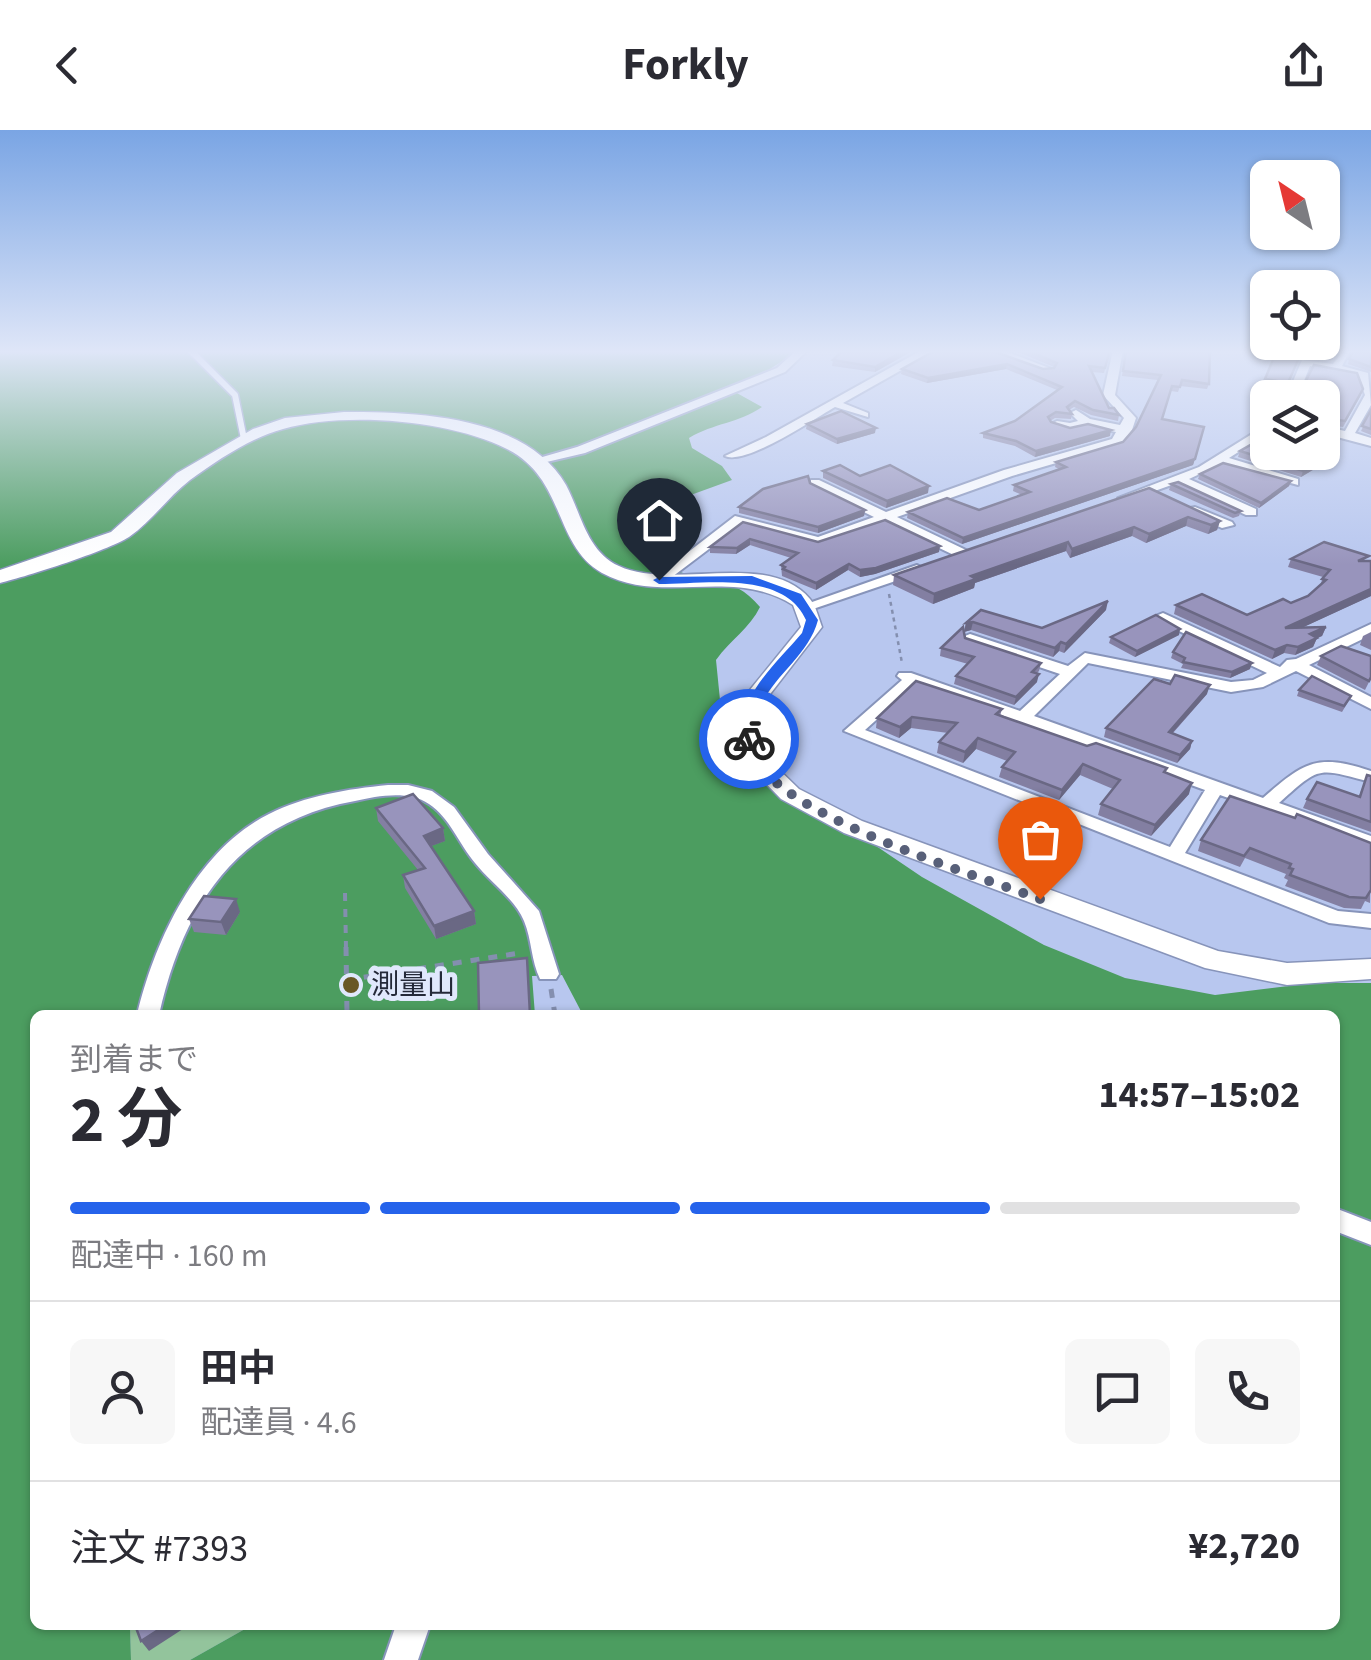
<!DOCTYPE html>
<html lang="ja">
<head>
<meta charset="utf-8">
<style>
	:root { --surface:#fff; --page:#f7f7f7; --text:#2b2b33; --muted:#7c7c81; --line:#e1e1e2; --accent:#2563eb }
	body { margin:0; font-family:"Source Sans 3","Noto Sans JP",sans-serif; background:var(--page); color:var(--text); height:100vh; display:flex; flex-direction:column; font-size:38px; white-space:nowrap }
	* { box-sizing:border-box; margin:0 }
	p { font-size:32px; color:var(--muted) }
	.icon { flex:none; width:55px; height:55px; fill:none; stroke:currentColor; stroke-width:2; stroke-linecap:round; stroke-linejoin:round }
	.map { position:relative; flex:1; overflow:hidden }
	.details { position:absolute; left:30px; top:880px; width:1310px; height:620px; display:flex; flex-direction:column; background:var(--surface); border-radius:15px; box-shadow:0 2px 8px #0004 }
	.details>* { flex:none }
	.needle { width:65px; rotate:325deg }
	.controls { position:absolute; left:1250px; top:30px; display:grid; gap:20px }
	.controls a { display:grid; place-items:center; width:90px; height:90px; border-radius:15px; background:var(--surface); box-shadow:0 2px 8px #0004; font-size:50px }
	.pin { position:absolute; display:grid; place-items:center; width:85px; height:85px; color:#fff; margin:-102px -42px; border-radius:50% 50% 50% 0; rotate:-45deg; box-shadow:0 0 10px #0007 }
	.pin .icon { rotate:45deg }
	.courier { position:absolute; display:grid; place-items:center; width:100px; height:100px; margin:-50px; border:8px solid #2563eb; border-radius:50%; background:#fff; color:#222; box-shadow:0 2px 12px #0007 }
	.overview em { font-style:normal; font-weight:700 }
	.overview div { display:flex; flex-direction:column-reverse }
	.overview { display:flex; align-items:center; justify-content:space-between; height:170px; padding:0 40px }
	h1 { font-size:65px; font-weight:700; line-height:75px }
	.bar { display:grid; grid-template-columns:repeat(4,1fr); gap:15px 10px; align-content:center; height:120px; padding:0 40px }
	.bar i { height:12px; border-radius:8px; background:var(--line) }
	.bar .on { background:var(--accent) }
	.bar p { grid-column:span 4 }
	.line { display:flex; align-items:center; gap:25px; padding:0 40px; border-top:2px solid var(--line) }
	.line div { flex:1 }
	.round { display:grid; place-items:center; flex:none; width:105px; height:105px; border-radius:15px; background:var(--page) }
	header { display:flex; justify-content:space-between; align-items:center; height:130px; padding:0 40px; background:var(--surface); font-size:45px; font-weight:700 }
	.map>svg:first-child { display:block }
	.green { fill:#93c49c }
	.forest { fill:#4c9d60 }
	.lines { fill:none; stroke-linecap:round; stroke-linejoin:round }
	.service-casing { stroke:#8794ba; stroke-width:9 }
	.minor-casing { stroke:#8794ba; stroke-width:4 }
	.secondary-casing { stroke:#8794ba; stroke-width:3 }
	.path-far2 { stroke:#848faf; stroke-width:2.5; stroke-dasharray:4 4; stroke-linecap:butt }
	.path-far1 { stroke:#848faf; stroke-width:4; stroke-dasharray:8 8; stroke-linecap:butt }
	.path { stroke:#848faf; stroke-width:5; stroke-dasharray:9 9; stroke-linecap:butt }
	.service { stroke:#fff; stroke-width:6 }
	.minor { fill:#fff; fill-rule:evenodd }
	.secondary { fill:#fff; fill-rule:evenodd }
	.wall { fill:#837fa2 }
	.shaded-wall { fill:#6a6884 }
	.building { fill:#9894bc; stroke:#6a6884; stroke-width:2.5 }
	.route { fill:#2563eb }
	.done { stroke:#586079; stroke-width:10; stroke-dasharray:0 18 }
	.poi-dot { fill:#695725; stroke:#e0e8fc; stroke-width:4 }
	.labels { text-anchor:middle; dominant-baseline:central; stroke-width:10; stroke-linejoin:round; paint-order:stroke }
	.poi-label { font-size:28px; fill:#242939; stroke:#e0e8fc; text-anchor:start }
</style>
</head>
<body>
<header><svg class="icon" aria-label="back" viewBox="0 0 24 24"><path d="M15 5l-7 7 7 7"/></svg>Forkly<svg class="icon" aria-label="share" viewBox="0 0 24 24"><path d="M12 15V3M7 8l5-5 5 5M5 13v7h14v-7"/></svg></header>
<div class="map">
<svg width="1371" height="1530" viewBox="0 0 1371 1530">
	<rect width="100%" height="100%" fill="#b8c7ef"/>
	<polygon class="green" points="130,1495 252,1495 190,1530 131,1530"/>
	<path class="forest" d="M0 220H799L735 262 762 277C739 293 714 293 689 308L692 318 722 336 732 350 633 386 629 397C638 411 652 430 667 437 704 454 731 442 760 477 750 498 730 510 716 530L722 590 762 632 817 676 922 747 1044 815 1125 848 1215 865 1313 853H1371V1530H190L252 1495H1335V885H583L562 845 532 846 535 885H35V1495H130L131 1530H0Z"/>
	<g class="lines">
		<g class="service-casing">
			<polyline id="service" points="190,220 235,265 244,309"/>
		</g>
		<g class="minor-casing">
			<g id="minor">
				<polygon points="797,220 808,220 785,242 585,323 538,334 532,330 577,317 777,238"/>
				<path d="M922 220H937L843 273 868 283V287L835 277C814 289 745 336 725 326L766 307Z"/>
				<polygon points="986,220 1002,220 1052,239 1043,241"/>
				<polygon points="1113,220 1123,220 1115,265 1136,288 1132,300 1121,314 1012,346 897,387 968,421 968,427 958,427 885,392 819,415 742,394 664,453 652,450 735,386 818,407 874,387 811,356 811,350 819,350 886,382 1004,340 1112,309 1116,302 1087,296 1070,300 1051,294 1057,291 1070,293 1078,291 1070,283 1076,280 1090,289 1120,295 1124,288 1103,265"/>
				<polygon points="1328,220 1350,221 1342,236 1368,243 1371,275 1355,303 1371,308 1371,316 1322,303 1322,296 1345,301 1365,265 1358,245 1310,236 1297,268 1286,268 1302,230 1333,234 1340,225"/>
				<polygon points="1268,294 1268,303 1229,328 1298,349 1298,355 1221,334 1189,349 1256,379 1256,385 1246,385 1177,353 1124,372 1118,368 1199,337"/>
				<polygon points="1299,322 1319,322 1330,328 1324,332"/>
				<polygon points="1195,377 1232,392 1234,395 1222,398 1190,384 1190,378"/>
				<polygon points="917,435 924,439 922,442 810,480 800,480 798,477"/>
				<path d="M1163 483 1280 537 1287 530 1296 529 1371 494V505L1309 535 1371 567V579L1296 541 1263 557 1231 562 1088 533 1034 586 1263 668C1304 632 1317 623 1371 641V652C1317 638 1321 635 1279 673L1371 706V719L1220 665 1185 723 1338 781 1371 784V798L1329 793 844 601 902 550 897 546 899 543H911L1020 581 1060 544 965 512V506L970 504 1068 536 1085 523 1231 552 1253 550 1267 543 1158 491V485ZM915 555 1205 660 1170 717 865 600Z"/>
				<path d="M388 655H408L432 661 454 677 488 724 539 781 559 844 556 849H540C531 831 532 810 524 791 515 769 490 752 475 733 459 714 450 688 429 674 408 660 378 666 355 671 238 692 184 774 159 885H137C155 810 196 721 269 684 304 666 348 659 388 655Z"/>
				<polygon points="1335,1078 1371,1092 1371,1115 1335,1101"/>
				<polygon points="396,1495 430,1495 418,1530 384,1530"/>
			</g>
		</g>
		<g class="secondary-casing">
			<path id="secondary" d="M344 282C415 282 526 285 566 355 581 383 587 422 619 436 672 461 768 419 810 469 816 476 819 489 822 497L764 572 759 591 768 629 799 659 862 691 1218 821 1287 833 1371 829V849L1287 855 1205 838 844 703 781 669 744 631 735 591 745 566 801 497 793 475C731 436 662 476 602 443 553 415 566 349 507 319 450 290 345 281 283 299 250 308 218 330 190 350 168 367 152 391 129 407 107 421 28 446 0 453V440L111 402 177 343 253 299 285 288Z"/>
		</g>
		<polyline class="path-far2" points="889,464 902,533"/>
		<polyline class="path-far1" points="345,763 346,819"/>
		<g class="path">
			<polyline points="346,817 347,885"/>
			<polyline points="346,850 520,823"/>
			<polyline points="551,859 555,885"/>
		</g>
		<use href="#service" class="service"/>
		<use href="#minor" class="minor"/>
		<use href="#secondary" class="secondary"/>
	</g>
	<g class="wall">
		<polygon points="843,220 914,220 875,242 832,236 833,230"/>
		<polygon points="936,220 1043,239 1054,237 1013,220 1110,220 1104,243 1092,242 1109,278 1119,285 1118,291 1091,285 1074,277 1069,280 1072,284 1071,289 1055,288 1050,291 1051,292 1070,298 1110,306 1035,327 1015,316 983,308 983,303 1015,291 1057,260 1006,239 927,253 901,244 902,239"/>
		<polygon points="1126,220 1209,254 1207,259 1180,256 1178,262 1171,261 1162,289 1204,297 1193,335 962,414 907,388 908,382 979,380 1022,365 1013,361 1014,355 1059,339 1055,337 1056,332 1123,312 1136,297 1158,250 1122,246"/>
		<polygon points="1277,220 1336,220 1331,230 1300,227 1286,259 1263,256"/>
		<polygon points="1371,220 1371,242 1348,234 1349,229"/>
		<polygon points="1361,265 1343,297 1322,294 1322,268"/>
		<polygon points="1371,280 1371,305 1361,301"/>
		<polygon points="807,294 875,303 837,314 806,299"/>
		<polygon points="1240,321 1321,335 1301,347 1238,327"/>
		<polygon points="823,341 860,346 928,363 886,378 823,348"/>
		<polygon points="1200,344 1291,351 1289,356 1259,378 1198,349"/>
		<polygon points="810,353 865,380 864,386 818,403 739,383 739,377"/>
		<polygon points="1171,354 1241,381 1239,386 1233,388 1169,360"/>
		<polygon points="1149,358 1220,391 1217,400 1208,404 1186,396 1146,413 1132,406 1070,428 1066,421 975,453 974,458 933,474 893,455 894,445"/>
		<polygon points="743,392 818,412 939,422 875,444 860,447 848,440 816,460 782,446 781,435 791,428 750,415 736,424 710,423 710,417"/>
		<polygon points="1291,429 1367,431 1371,466 1301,498 1326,497 1322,506 1317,508 1313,517 1295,525 1284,523 1272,529 1174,484 1176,475 1247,485 1291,473 1308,466 1320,456 1323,447 1288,437"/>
		<polygon points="981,480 1042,498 1106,480 1064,523 1059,521 1053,527 971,500 964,502 966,493"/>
		<polygon points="1371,502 1371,520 1360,515 1363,506"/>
		<polygon points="1179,505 1135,527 1109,513 1111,507"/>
		<polygon points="965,508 1041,533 1039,541 1037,543 1037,552 1014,575 954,554 956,546 968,534 940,526 941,518"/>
		<polygon points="1173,522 1250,539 1230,548 1181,538 1183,534 1171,528"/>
		<polygon points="1321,526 1370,550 1365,560 1317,535"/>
		<polygon points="1299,560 1348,572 1342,582 1297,566"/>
		<polygon points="1207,564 1173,603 1192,611 1190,619 1177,633 1104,607 1106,598"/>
		<polygon points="1002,579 1000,586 1165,642 1189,664 1151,706 1098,685 1101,674 1113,659 1080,645 1059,670 999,647 1002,637 1007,631 976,619 963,633 937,623 939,612 948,603 911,598 899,608 876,598 877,588"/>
		<polygon points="1367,645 1371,646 1371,702 1303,678 1307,669 1359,666"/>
		<polygon points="376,678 443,698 445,711 431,716 474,781 476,794 436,809 405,758 403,745 418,740 378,691"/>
		<polygon points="1295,688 1371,713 1370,773 1365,771 1361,779 1344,778 1285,756 1288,750 1284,748 1286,744 1245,728 1240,737 1198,721 1201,710"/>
		<polygon points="240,782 226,805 194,802 189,789"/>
	</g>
	<g class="shaded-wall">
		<polygon points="905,220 914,220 875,242 875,237"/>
		<polygon points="1007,234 1006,239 927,253 928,248"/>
		<polygon points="876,298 875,303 837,314 837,309"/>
		<polygon points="1111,300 1110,306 1035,327 1036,321"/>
		<polygon points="1195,329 1193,335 962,414 963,408"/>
		<polygon points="1323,329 1321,335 1301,347 1303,341"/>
		<polygon points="1291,351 1289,356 1259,378 1261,373"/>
		<polygon points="929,356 928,363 886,378 887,371"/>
		<polygon points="865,380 864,386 818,403 818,397"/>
		<polygon points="1188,387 1186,396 1146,413 1149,404"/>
		<polygon points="1220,391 1217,400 1208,404 1211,395"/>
		<polygon points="1134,397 1132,406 1070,428 1072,419"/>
		<polygon points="750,409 750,415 736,424 737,418"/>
		<polygon points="1068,412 1066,421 975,453 974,458 933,474 934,464 971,446"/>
		<polygon points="940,416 939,422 875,444 860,447 860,440"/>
		<polygon points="849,434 848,440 816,460 816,453"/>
		<polygon points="1371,459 1371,466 1282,507 1285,498"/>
		<polygon points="1108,471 1106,480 1064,523 1066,514"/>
		<polygon points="973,492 971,500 964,502 966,493"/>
		<polygon points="1326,497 1322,506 1317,508 1313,517 1295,525 1298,517 1310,504"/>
		<polygon points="1180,499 1179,505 1135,527 1137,521"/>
		<polygon points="1061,512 1059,521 1053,527 1055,518"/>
		<polygon points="1287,515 1284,523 1272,529 1275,520"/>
		<polygon points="1252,533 1250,539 1230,548 1232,542"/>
		<polygon points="1039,544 1037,552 1014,575 1016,567"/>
		<polygon points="1210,555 1207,564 1166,610 1169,602"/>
		<polygon points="912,587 911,598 899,608 900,597"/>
		<polygon points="978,608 976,619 963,633 965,622"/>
		<polygon points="1192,611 1190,619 1177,633 1180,625"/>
		<polygon points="1083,634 1080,645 1059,670 1062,660"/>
		<polygon points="1192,653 1189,664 1151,706 1155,695"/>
		<polygon points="443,698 445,711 426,718 424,706"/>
		<polygon points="236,769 240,782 226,805 221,792"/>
		<polygon points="474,781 476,794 436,809 434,796"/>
		<polygon points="166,1495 189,1495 149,1521 141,1511"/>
	</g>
	<g class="building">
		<polygon points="843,220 905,220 875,237 833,230"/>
		<polygon points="936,220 990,220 1043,239 1054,238 1057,233 1026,220 1110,220 1105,238 1089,236 1109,278 1114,278 1119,285 1093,280 1075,271 1067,277 1072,284 1056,282 1048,287 1051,292 1070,298 1088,294 1111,300 1036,321 1016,311 983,303 1015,291 1062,257 1007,234 928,248 902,239"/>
		<polygon points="1126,220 1210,220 1209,254 1182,250 1180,257 1172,256 1162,289 1204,297 1195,329 963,408 908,382 947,368 979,380 1030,362 1014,355 1066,337 1056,332 1123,312 1136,297 1161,245 1123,241"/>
		<polygon points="1277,220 1336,220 1333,224 1302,221 1288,253 1265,249"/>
		<polygon points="1354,220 1371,220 1371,237 1349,229"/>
		<polygon points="1314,235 1357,243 1363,259 1345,291 1322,288 1322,268 1297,268"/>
		<polygon points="1371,280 1371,299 1362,296"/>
		<polygon points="841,281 876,298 837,309 807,294"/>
		<polygon points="1268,305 1268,322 1310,322 1323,329 1303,341 1240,321"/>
		<polygon points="1223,333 1291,351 1261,373 1200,344"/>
		<polygon points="840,335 860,346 890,335 929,356 887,371 823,341"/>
		<polygon points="808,346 810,353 865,380 818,397 739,377 763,359"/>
		<polygon points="1178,352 1241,381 1235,383 1171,354"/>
		<polygon points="1149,358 1220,391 1211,395 1188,387 1149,404 1134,397 1072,419 1068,412 971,446 976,449 934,464 894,445"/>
		<polygon points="885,390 940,416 876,438 860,440 849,434 816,453 783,439 785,437 781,435 798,423 750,409 737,418 710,417 743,392 818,412"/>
		<polygon points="1324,412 1369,426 1358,431 1371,431 1371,459 1285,498 1326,497 1310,504 1317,508 1298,517 1287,515 1275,520 1176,475 1202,464 1247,485 1283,469 1291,473 1308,466 1326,450 1322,449 1330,440 1291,429"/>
		<polygon points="1108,471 1066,514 1061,512 1055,518 973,492 966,493 981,480 1042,498"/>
		<polygon points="1156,485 1180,499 1137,521 1111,507"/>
		<polygon points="963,497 965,508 1041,533 1032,542 1039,544 1016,567 956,546 974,527 941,518"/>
		<polygon points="1186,502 1252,533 1232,542 1183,532 1185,528 1173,522"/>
		<polygon points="1341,516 1371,526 1371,547 1369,551 1321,526"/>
		<polygon points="1175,545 1210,555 1169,602 1192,611 1180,625 1106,598 1154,549 1170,554"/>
		<polygon points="1312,546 1351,566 1344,576 1299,560"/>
		<polygon points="916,551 1002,579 996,584 1004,587 1087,616 1096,613 1167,638 1164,642 1192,653 1155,695 1101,674 1120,650 1083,634 1062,660 1002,637 1015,622 978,608 965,622 939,612 957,593 912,587 900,597 877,588"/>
		<polygon points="1367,645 1371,646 1371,692 1307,669 1317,652 1360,667"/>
		<polygon points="413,664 443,698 424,706 474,781 434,796 403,745 425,738 376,678"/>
		<polygon points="1230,666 1295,688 1297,684 1371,713 1371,760 1366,768 1349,767 1290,745 1293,739 1289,738 1291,734 1250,718 1244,726 1201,710"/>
		<polygon points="204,766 236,769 221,792 189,789"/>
		<polygon points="527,828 530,885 479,885 478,833"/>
		<polygon points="135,1495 166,1495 141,1511"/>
	</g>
	<linearGradient id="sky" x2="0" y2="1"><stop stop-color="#7aa5e4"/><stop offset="0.51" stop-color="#dfe6f8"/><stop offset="1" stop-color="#dfe6f8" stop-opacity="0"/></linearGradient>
	<rect width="1371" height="435" fill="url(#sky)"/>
	<path class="route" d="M752 446 801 464 818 490C806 536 750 556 756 609L749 614 742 609C737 566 776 534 802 503L806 490C784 440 704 454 659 454L653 450 659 447Z"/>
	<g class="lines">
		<path class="done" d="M749 609C751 616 753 625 757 631 791 689 975 745 1040 769"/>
	</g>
	<circle class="poi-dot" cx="351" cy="855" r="10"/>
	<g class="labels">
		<g class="poi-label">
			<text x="371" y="855">測量山</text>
		</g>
	</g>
</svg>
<div class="controls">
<a><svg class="needle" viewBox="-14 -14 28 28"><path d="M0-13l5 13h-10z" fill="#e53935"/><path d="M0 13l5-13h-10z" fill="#7c7c81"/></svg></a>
<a><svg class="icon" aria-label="locate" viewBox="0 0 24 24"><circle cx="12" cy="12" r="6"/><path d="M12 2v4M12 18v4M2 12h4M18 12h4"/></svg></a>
<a><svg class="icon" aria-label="layers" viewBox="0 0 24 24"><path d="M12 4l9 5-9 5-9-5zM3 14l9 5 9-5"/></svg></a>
</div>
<div class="pin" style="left:1040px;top:769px;background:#ea580c"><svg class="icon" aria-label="bag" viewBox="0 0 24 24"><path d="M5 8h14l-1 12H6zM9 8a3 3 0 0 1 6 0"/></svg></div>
<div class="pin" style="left:659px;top:450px;background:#1f2937"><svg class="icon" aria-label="home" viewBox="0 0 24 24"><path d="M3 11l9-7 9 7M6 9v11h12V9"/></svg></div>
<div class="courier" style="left:749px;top:609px"><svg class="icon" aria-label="bike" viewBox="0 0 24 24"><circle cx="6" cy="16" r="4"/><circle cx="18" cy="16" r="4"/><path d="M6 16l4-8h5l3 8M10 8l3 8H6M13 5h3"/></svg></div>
<section class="details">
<div class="overview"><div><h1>2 分</h1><p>到着まで</p></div><em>14:57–15:02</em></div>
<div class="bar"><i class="on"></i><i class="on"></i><i class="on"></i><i></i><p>配達中 · 160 m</p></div>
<div class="line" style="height:180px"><a class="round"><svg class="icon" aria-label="person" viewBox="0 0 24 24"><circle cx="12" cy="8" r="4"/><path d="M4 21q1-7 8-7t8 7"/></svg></a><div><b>田中</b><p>配達員 · 4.6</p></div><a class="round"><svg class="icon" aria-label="chat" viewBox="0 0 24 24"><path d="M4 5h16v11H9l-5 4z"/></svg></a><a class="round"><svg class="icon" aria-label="phone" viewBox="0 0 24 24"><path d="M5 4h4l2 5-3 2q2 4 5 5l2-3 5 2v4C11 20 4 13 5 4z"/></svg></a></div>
<div class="line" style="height:130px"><div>注文 #7393</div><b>¥2,720</b></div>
</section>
</div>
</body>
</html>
